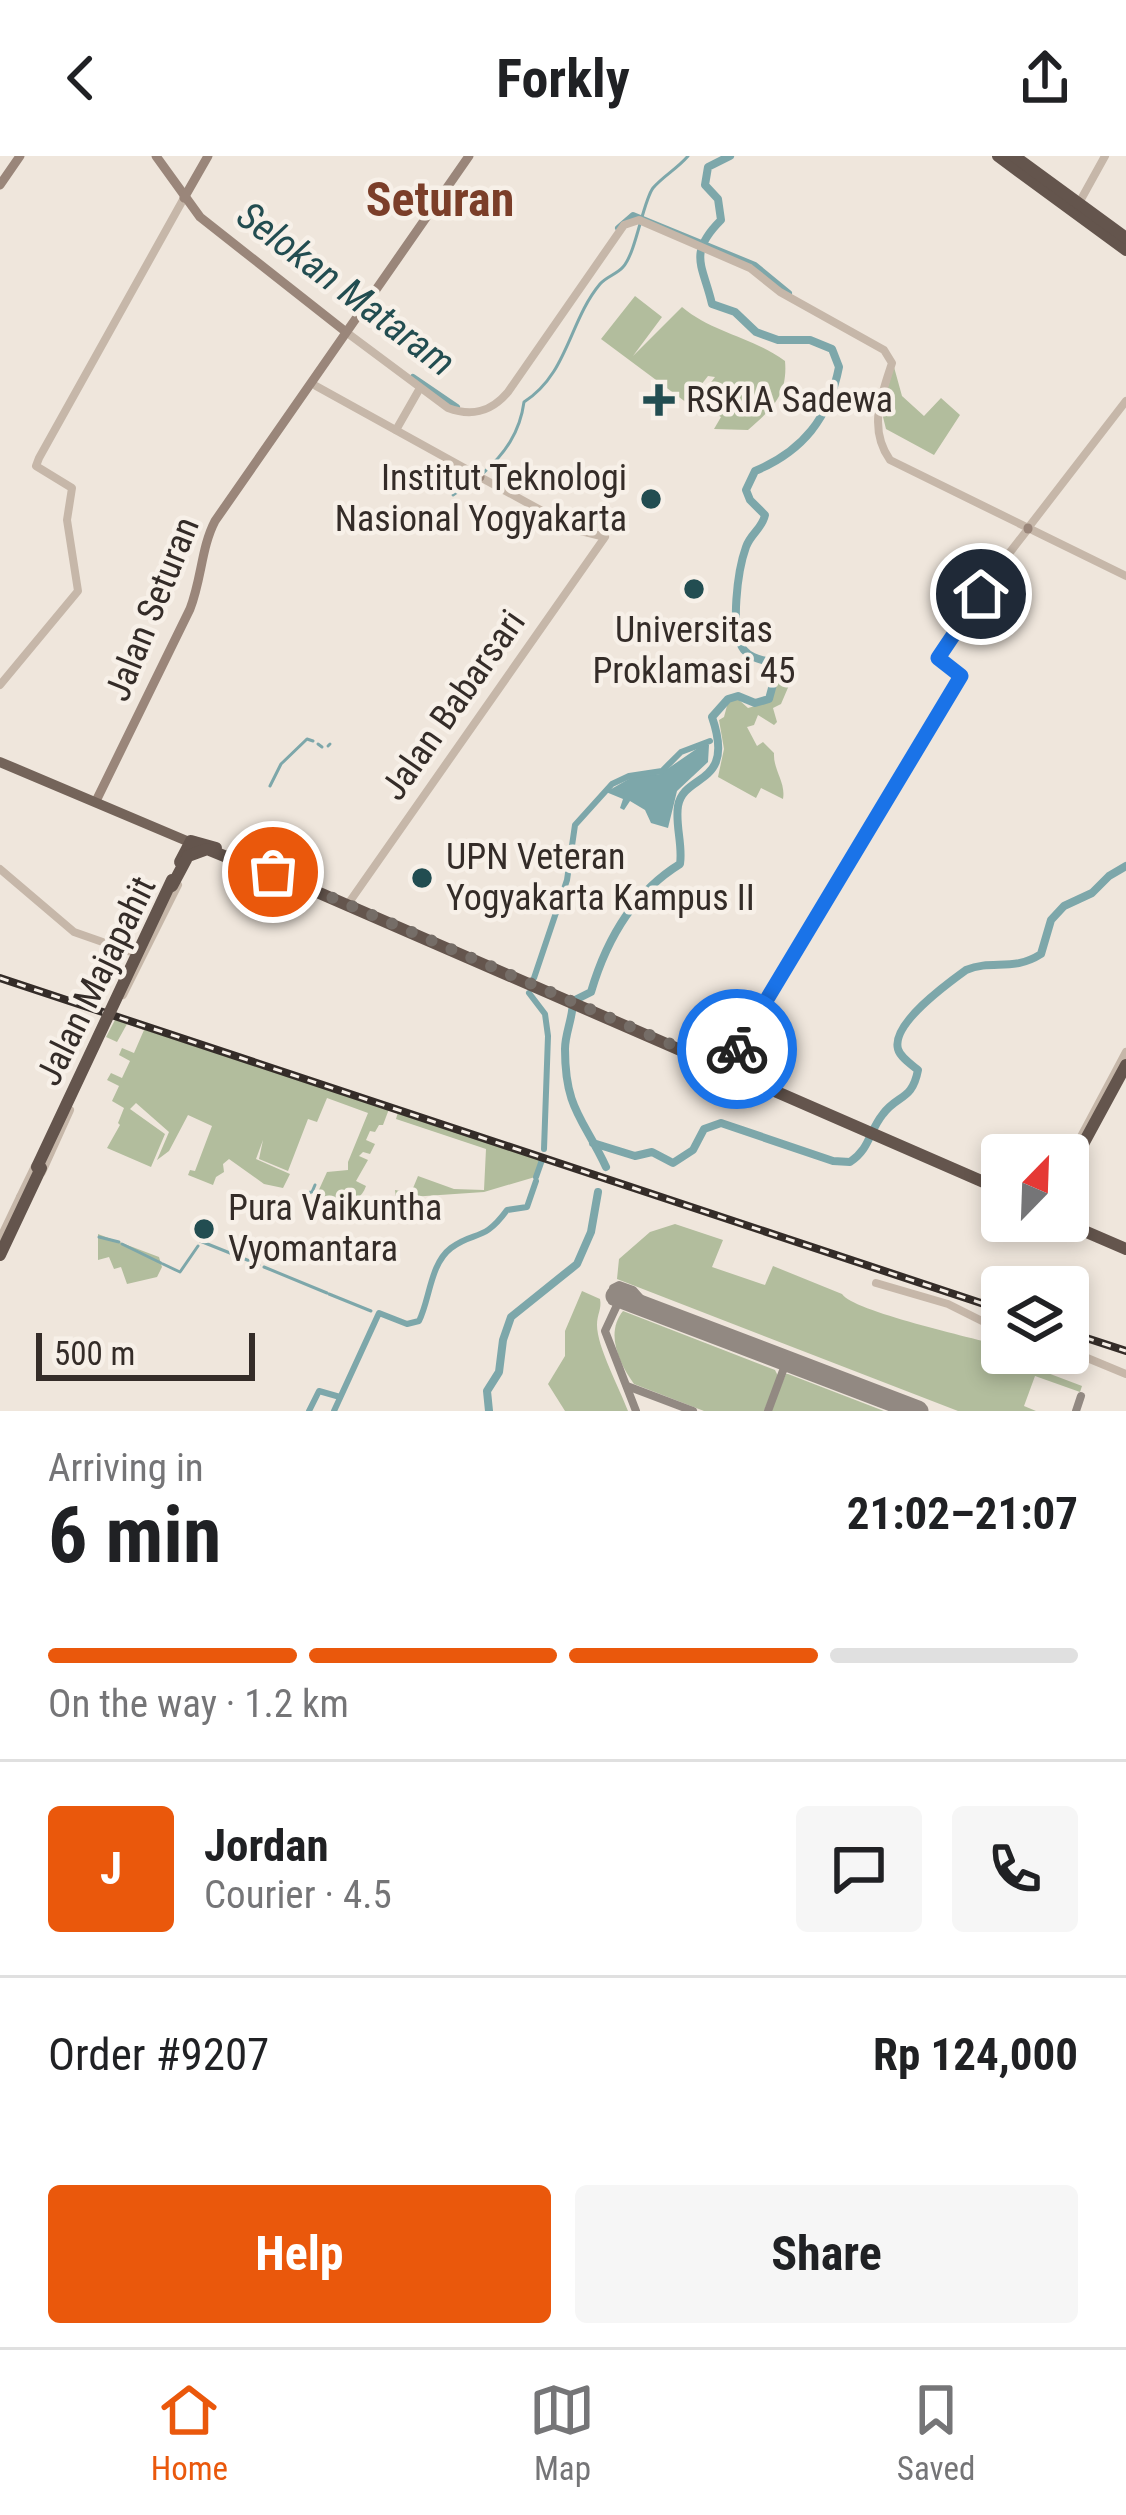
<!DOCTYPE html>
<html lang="en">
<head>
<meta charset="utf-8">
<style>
	:root { --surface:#fff; --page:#f6f6f6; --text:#202124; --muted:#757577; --line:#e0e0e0; --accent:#ea580c }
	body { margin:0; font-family:"Roboto Condensed",sans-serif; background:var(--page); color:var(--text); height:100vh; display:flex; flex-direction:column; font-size:45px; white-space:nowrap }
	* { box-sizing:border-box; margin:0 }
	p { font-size:39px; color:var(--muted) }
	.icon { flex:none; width:66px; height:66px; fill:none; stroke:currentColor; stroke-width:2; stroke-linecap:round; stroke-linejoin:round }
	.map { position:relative; height:1255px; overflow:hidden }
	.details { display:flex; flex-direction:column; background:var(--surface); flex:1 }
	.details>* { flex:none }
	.needle { width:78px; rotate:23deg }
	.buttons { position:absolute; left:981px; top:978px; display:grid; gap:24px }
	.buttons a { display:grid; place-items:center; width:108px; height:108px; border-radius:12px; background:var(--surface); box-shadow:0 6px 18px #0003; font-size:60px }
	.scale { position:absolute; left:36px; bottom:30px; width:219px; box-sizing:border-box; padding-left:12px; border:6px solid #342c28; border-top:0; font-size:33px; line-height:42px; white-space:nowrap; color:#342c28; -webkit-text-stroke:9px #f7f0e8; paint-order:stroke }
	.pin { position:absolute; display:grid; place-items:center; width:102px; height:102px; color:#fff; margin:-51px; border:6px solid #fff; border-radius:50%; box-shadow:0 3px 12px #0007 }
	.courier { position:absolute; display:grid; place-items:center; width:120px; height:120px; margin:-60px; border:9px solid #1a73e8; border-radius:50%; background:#fff; color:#222; box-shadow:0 3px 15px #0007 }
	.headline em { font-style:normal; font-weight:700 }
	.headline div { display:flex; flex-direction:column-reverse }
	.headline { display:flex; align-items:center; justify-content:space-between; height:204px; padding:0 48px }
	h1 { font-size:78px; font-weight:700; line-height:90px }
	.bar { display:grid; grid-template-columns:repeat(4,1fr); gap:18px 12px; align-content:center; height:144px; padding:0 48px }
	.bar i { height:15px; border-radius:9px; background:var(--line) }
	.bar .on { background:var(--accent) }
	.bar p { grid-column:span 4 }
	.line { display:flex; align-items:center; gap:30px; padding:0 48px; border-top:3px solid var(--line) }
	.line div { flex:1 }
	.round { display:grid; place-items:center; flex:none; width:126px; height:126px; border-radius:12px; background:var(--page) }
	.action { display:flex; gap:24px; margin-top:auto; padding:24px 48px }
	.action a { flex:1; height:138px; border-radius:12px; background:var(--accent); color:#fff; font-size:48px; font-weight:700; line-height:138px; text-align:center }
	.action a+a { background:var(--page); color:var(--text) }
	header { display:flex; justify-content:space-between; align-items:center; height:156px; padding:0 48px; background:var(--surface); font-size:54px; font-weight:700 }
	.menu { display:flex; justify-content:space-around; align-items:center; height:168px; border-top:3px solid var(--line); background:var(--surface); font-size:33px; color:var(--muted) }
	.menu a { display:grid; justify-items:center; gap:6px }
	.menu .on { color:var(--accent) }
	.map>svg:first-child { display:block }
	.green { fill:#b2bd9d }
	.water { fill:#7da7aa }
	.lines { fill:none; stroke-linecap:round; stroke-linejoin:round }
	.stream { stroke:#7da7aa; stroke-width:3 }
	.canal { stroke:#7da7aa; stroke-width:6 }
	.river { stroke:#7da7aa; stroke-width:8 }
	.taxiway { stroke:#928982; stroke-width:8 }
	.runway { stroke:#928982; stroke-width:21 }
	.tertiary { stroke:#c6b7a9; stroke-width:8 }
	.secondary { stroke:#9a867a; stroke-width:9 }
	.primary { stroke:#74645a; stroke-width:10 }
	.trunk { stroke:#64554d; stroke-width:12 }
	.rail-casing { stroke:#342c28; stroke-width:8 }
	.rail { stroke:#f7f0e8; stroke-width:3; stroke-dasharray:9; stroke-linecap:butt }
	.trunk-bridge { stroke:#64554d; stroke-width:12 }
	.done { stroke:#756d67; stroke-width:12; stroke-dasharray:0 21.6 }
	.route { stroke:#1a73e8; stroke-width:15 }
	.poi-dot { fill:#224d51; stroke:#f7f0e8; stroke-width:4.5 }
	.labels { text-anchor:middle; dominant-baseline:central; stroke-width:9; stroke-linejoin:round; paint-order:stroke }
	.poi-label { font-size:36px; fill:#342c28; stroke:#f7f0e8; text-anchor:start }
	.street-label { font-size:36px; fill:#342c28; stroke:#f7f0e8 }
	.water-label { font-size:39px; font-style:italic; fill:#224d51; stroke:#f7f0e8 }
	.district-label { font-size:48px; font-weight:bold; fill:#7b3e29; stroke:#f7f0e8 }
</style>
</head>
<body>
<header><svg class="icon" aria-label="back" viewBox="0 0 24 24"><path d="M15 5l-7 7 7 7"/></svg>Forkly<svg class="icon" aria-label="share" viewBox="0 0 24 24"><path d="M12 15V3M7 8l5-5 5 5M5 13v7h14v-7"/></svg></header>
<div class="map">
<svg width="1126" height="1255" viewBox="0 0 1126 1255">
	<rect width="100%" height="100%" fill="#efe6dc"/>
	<g class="green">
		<path d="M635 140 662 161 633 200 682 151C713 177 750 180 785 205 788 239 772 253 748 274L714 273 721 261 696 246 715 221 708 220 687 247 601 183Z"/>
		<polygon points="894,211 902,240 924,260 941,242 960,259 934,299 886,273 881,253"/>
		<path d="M783 506 796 513 781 548 773 552 777 566 774 569 758 559 754 569 747 571 757 590 763 586 774 597C773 614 786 626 783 643L761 632 756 642 718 621 724 593 719 564 724 561 728 546 738 543 748 552 771 545Z"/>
		<path d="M115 864 389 953 383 969H379L375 976 370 975 366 984 375 988 370 998 363 996 359 1000 368 1004 356 1025 366 1030C359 1051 333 1052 317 1038L327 1016 348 1014V1006L368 957 327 942 317 966 308 963 288 1015 259 1003 263 984 256 1003 290 1018 283 1032 264 1028 229 1003 223 1008 224 1016 216 1021 213 1029 188 1019 190 1014 195 1015 212 970 188 959 169 995 157 1004 169 976 136 947 130 953 165 978 151 1011 107 992 120 969 118 967 124 952 112 945 119 930 107 924 111 917 122 922 130 905 119 899 122 892 134 897 144 874 127 868 117 886 106 881Z"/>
		<polygon points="398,956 541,1003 535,1021 484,1036 396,1042 395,1034 411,1037 418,1020 454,1033 484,1034 486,993 396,963"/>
		<path d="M675 1068 723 1084 712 1111 765 1129 773 1110 842 1138C852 1155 974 1182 1002 1190V1197H1020L1016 1205 1082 1230 1080 1236 1035 1220 1024 1250 1036 1255H958L617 1123 619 1103 650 1076Z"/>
		<polygon points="98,1078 159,1101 162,1111 157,1121 127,1128 121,1111 114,1113 109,1101 98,1104"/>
		<path d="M582 1135 600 1143C602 1153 597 1158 597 1169 597 1191 620 1233 628 1255H565L548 1228 565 1200V1175Z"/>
		<path d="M623 1155 775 1214 778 1220 764 1255H704L634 1228C619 1207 605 1177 623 1155Z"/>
		<polygon points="786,1218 788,1218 884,1255 770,1255"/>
	</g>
	<polygon class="water" points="705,587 709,589 708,606 677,635 668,672 651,667 645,654 630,645 624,654 620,652 623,643 606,636 634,620 660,618"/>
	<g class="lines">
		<g class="stream">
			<path d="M482 318C505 298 520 276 524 246 568 218 569 165 600 128 606 121 617 118 623 111 636 97 643 45 653 32 663 20 677 13 688 0"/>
			<polyline points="453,339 474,324"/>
			<polyline points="318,588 322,591"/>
			<polyline points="328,590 330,588"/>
			<polyline points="270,630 281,608 307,583 313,585"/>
			<polyline points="305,1037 312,1036 315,1029"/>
			<polyline points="302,1044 303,1041"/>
			<polyline points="99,1081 119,1086"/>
			<polyline points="200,1085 235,1099"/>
			<polyline points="122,1088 161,1107"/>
			<polyline points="240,1101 259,1109"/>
			<polyline points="163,1108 180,1116 198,1090"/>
			<polyline points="264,1111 327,1137"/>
			<polyline points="329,1138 371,1155"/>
		</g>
		<g class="canal">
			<polyline points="618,72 633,59 755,109 789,137"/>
			<polyline points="413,221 457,251"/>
			<polyline points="534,822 567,724 575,669 612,628 629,620 662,615 681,596 710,585"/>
			<polyline points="529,837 545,858 548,880 544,993"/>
			<polyline points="536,1021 542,1004"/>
			<polyline points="309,1255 319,1235 340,1241"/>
			<path d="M334 1255 379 1157 407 1168 419 1165C430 1143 430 1108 451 1092 475 1074 483 1087 507 1054L527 1051 536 1025"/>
		</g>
		<g class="river">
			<path d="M593 987 635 1000 652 996 673 1007 693 994 704 973 721 967 833 1005 850 1006C870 993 869 975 883 958 898 938 912 945 918 914 912 909 900 901 898 893 891 868 948 827 966 814 993 803 1013 816 1041 798L1051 764 1064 750 1092 737 1109 720 1126 710"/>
			<path d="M606 1011C583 962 565 953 565 893 565 877 573 862 573 845L591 836C606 785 633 737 680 708 683 689 675 669 678 650 684 616 736 631 712 561L728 543 738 540 755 547 769 543 778 510C767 503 753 505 744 494 729 475 738 413 746 391 751 377 762 373 765 359L750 344 746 334 755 315C803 295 829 262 839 211L832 193 810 184H778L756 176 735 156 712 148C703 109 687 98 721 64L718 43 705 29 708 11 730 0"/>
			<polyline points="489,1255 487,1235 499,1216 503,1184 511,1161 577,1108 591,1076 598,1036"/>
		</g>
		<g class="taxiway">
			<polyline points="627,1144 612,1145 613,1132 619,1129 633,1134 649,1152"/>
			<polyline points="618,1147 605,1175 636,1255"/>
			<polyline points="627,1230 693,1255"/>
			<polyline points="768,1255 784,1212 792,1207"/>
			<polyline points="1076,1255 1081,1240"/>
		</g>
		<polyline class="runway" points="616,1140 918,1255"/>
		<g class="tertiary">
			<polyline points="1079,47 1105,0"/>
			<path d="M346 176 448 252C472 261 491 256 508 236L624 69 639 64 750 112 780 136 884 194 892 207C881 240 868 273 890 304L1126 420"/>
			<polyline points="316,230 477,319"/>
			<polyline points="396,274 420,232"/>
			<polyline points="1028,372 1126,245"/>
			<polyline points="0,529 78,435 67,364 72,332 36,310 39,302 184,42"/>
			<polyline points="0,713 74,776 134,797"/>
			<polyline points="348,748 605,381 577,374 480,321"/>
			<polyline points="123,839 178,729"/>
			<polyline points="726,912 961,520 938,502 990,422 1028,373"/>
			<polyline points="1068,1005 1126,896"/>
			<polyline points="42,1016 70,954"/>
			<polyline points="20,1041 35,1010"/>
			<polyline points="0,1083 20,1041"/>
			<polyline points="876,1127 948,1148 1002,1175"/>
			<polyline points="1068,1194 1126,1218"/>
		</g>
		<g class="secondary">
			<polyline points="156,0 200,61 346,176"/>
			<polyline points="0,29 20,0"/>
			<polyline points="184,42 208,0"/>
			<polyline points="477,319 480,321"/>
			<polyline points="1028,373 1028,372"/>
			<path d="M97 643 190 453C202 422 201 392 215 365L469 0"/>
		</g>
		<polyline class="primary" points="0,606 194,688"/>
		<g class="trunk">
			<polyline points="998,0 1126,94"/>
			<polyline points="1014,0 1126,82"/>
			<polyline points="180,706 191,685 216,692"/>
			<polyline points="301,729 1002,1034"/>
			<polyline points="1068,1016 1126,909"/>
			<polyline points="1061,1065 1126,1093"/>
			<polyline points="0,1099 41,1012"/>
		</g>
		<g class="rail-casing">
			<g id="rail">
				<polyline points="0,822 1002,1154"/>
				<polyline points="1068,1176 1126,1195"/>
			</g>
		</g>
		<use href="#rail" class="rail"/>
		<g class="trunk-bridge">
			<polyline points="172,730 188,700 207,693 310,735"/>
			<polyline points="37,1011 172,724"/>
		</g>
	</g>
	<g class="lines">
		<polyline class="done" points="273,716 726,912 737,893"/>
		<polyline class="route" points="737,893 961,520 938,502 981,438"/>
	</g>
	<g class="poi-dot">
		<path d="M653 226h12v12h12v12h-12v12h-12v-12h-12v-12h12z"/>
		<circle cx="651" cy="343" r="12"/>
		<circle cx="694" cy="433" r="12"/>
		<circle cx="422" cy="722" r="12"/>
		<circle cx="204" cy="1073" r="12"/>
	</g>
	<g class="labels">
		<g class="poi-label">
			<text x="686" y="244">RSKIA Sadewa</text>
			<text x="627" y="322" text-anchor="end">Institut Teknologi<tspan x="627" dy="41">Nasional Yogyakarta</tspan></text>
			<text x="694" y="474" text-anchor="middle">Universitas<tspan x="694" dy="41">Proklamasi 45</tspan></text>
			<text x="446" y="701">UPN Veteran<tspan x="446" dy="41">Yogyakarta Kampus II</tspan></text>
			<text x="228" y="1052">Pura Vaikuntha<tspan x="228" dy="41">Vyomantara</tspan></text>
		</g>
		<g class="street-label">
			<text transform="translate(152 453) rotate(-68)">Jalan Seturan</text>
			<text transform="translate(453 549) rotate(-55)">Jalan Babarsari</text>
			<text transform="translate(96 825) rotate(-64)">Jalan Majapahit</text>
		</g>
		<g class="water-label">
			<text transform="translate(346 133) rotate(37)">Selokan Mataram</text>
		</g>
		<g class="district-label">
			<text x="440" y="43">Seturan</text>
		</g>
	</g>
</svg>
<div class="buttons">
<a><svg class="needle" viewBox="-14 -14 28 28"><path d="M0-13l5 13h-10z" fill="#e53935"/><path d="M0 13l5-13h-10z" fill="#757577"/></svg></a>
<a><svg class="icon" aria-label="layers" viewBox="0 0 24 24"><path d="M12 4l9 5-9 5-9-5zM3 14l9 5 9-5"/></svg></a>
</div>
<div class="scale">500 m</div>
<div class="pin" style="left:273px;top:716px;background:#ea580c"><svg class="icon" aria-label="bag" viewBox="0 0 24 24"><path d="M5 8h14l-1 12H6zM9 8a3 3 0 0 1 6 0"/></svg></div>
<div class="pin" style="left:981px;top:438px;background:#1f2937"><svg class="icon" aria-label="home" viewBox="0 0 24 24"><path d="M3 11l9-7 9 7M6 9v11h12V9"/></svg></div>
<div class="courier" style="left:737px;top:893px"><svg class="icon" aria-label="bike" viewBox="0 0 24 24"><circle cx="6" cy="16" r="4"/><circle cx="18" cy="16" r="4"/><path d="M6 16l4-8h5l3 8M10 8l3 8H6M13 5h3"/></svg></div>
</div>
<section class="details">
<div class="headline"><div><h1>6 min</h1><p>Arriving in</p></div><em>21:02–21:07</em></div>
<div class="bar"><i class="on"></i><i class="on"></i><i class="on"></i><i></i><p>On the way · 1.2 km</p></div>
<div class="line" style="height:216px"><b class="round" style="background:var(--accent);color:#fff">J</b><div><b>Jordan</b><p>Courier · 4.5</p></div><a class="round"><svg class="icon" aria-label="chat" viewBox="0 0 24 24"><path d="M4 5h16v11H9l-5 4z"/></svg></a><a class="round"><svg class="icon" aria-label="phone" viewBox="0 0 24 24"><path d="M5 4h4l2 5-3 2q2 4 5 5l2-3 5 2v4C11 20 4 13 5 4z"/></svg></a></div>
<div class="line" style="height:156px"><div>Order #9207</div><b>Rp 124,000</b></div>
<div class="action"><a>Help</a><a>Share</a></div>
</section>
<nav class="menu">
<a class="on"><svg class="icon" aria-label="home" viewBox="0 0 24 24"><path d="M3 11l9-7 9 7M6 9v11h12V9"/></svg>Home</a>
<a><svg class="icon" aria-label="map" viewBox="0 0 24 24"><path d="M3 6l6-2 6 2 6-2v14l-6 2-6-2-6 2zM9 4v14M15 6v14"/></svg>Map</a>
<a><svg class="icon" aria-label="saved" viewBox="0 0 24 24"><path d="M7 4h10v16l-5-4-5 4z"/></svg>Saved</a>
</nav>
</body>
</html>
